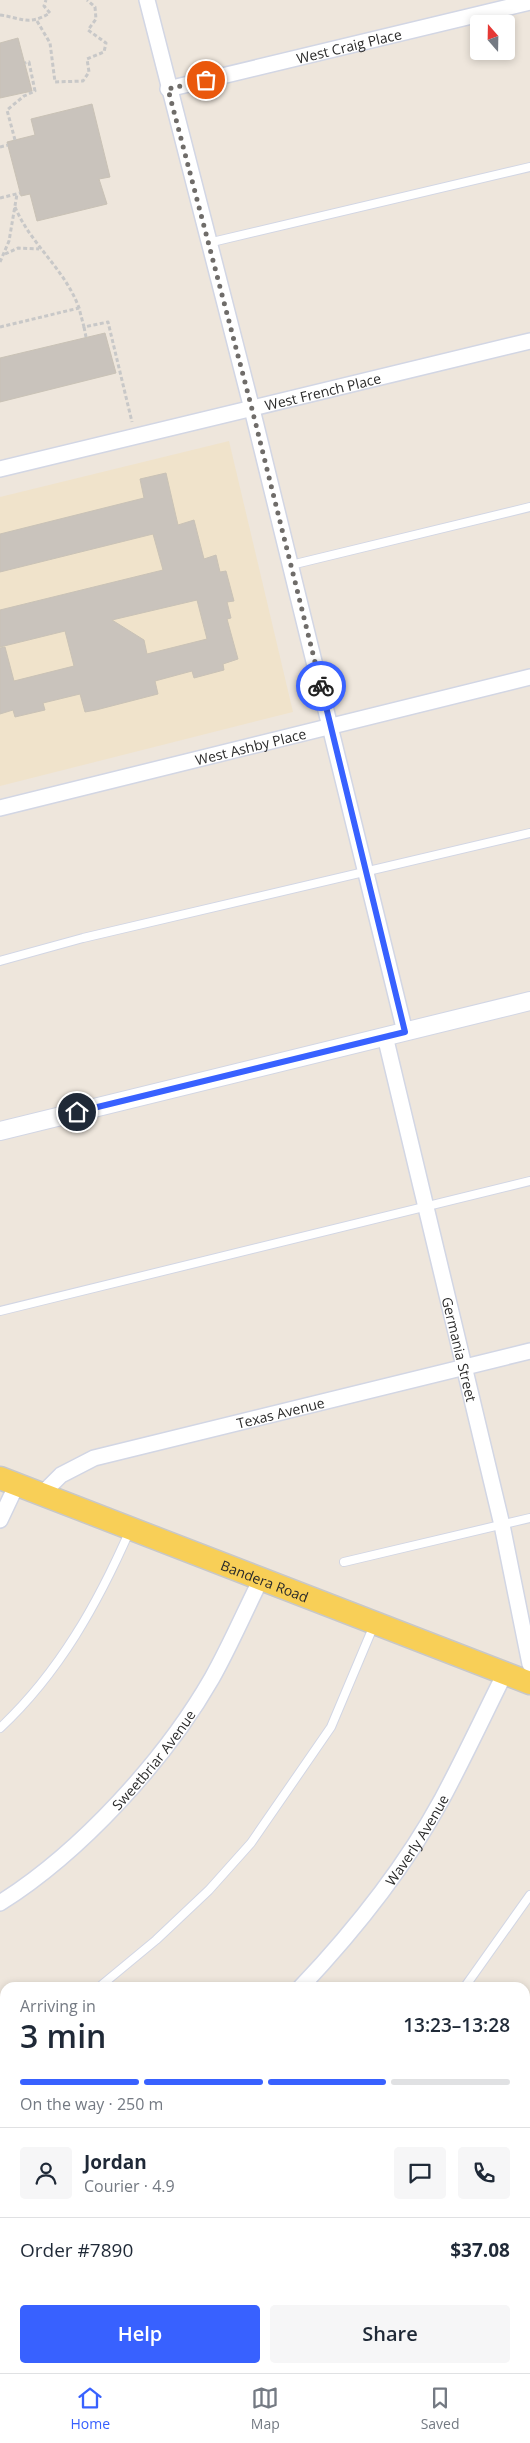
<!DOCTYPE html>
<html lang="en">
<head>
<meta charset="utf-8">
<style>
	:root { --surface:#fff; --page:#f6f6f7; --text:#1f2937; --muted:#747a83; --line:#e0e1e3; --accent:#3861ff }
	body { margin:0; font-family:"Open Sans",sans-serif; background:var(--page); color:var(--text); height:100vh; display:flex; flex-direction:column; font-size:19px; white-space:nowrap }
	* { box-sizing:border-box; margin:0 }
	p { font-size:16px; color:var(--muted) }
	.icon { flex:none; width:28px; height:28px; fill:none; stroke:currentColor; stroke-width:2; stroke-linecap:round; stroke-linejoin:round }
	.map { position:relative; flex:1; overflow:hidden }
	.details { position:absolute; left:0px; top:1982px; width:530px; height:391px; display:flex; flex-direction:column; background:var(--surface); border-radius:15px 15px 0 0; box-shadow:0 2px 8px #0003 }
	.details>* { flex:none }
	.needle { width:32px; rotate:340deg }
	.buttons { position:absolute; left:470px; top:15px; display:grid; gap:10px }
	.buttons a { display:grid; place-items:center; width:45px; height:45px; border-radius:5px; background:var(--surface); box-shadow:0 2px 8px #0003; font-size:25px }
	.pin { position:absolute; display:grid; place-items:center; width:42px; height:42px; color:#fff; margin:-21px; border:2px solid #fff; border-radius:50%; box-shadow:0 1px 5px #0007 }
	.courier { position:absolute; display:grid; place-items:center; width:50px; height:50px; margin:-25px; border:4px solid #3861ff; border-radius:50%; background:#fff; color:#222; box-shadow:0 1px 6px #0007 }
	.headline em { font-style:normal; font-weight:600 }
	.headline div { display:flex; flex-direction:column-reverse }
	.headline { display:flex; align-items:center; justify-content:space-between; height:85px; padding:0 20px }
	h1 { font-size:32px; font-weight:600; line-height:38px }
	.bar { display:grid; grid-template-columns:repeat(4,1fr); gap:8px 5px; align-content:center; height:60px; padding:0 20px }
	.bar i { height:6px; border-radius:4px; background:var(--line) }
	.bar .active { background:var(--accent) }
	.bar p { grid-column:span 4 }
	.line { display:flex; align-items:center; gap:12px; padding:0 20px; border-top:1px solid var(--line) }
	.line div { flex:1 }
	.round { display:grid; place-items:center; flex:none; width:52px; height:52px; border-radius:5px; background:var(--page) }
	.action { display:flex; gap:10px; margin-top:auto; padding:10px 20px }
	.action a { flex:1; height:58px; border-radius:5px; background:var(--accent); color:#fff; font-size:20px; font-weight:600; line-height:58px; text-align:center }
	.action a+a { background:var(--page); color:var(--text) }
	.tab-bar { display:flex; justify-content:space-around; align-items:center; height:70px; border-top:1px solid var(--line); background:var(--surface); font-size:14px; color:var(--muted) }
	.tab-bar a { display:grid; justify-items:center; gap:2px }
	.tab-bar .active { color:var(--accent) }
	.map>svg:first-child { display:block }
	.education { fill:#f0e3cb }
	.building { fill:#c9c3bc; stroke:#c9c2b6; fill-rule:evenodd }
	.lines { fill:none; stroke-linecap:round; stroke-linejoin:round }
	.service-casing { stroke:#d2d6e4; stroke-width:10 }
	.minor-casing { stroke:#d2d6e4; stroke-width:18 }
	.tertiary-casing { stroke:#d2d6e4; stroke-width:20 }
	.secondary-casing { stroke:#d2d6e4; stroke-width:22 }
	.primary-casing { stroke:#c8c8c8; stroke-width:25 }
	.path { stroke:#c8c8c8; stroke-width:3; stroke-dasharray:4 2.5; stroke-linecap:butt }
	.service { stroke:#fff; stroke-width:8 }
	.minor { stroke:#fff; stroke-width:15 }
	.tertiary { stroke:#fff; stroke-width:18 }
	.secondary { stroke:#fff; stroke-width:20 }
	.primary { stroke:#f8cf57; stroke-width:22 }
	.done { stroke:#6f6c69; stroke-width:5; stroke-dasharray:0 9 }
	.route { stroke:#3861ff; stroke-width:6 }
	.labels { text-anchor:middle; dominant-baseline:central; stroke-width:4.5; stroke-linejoin:round; paint-order:stroke }
	.street-label { font-size:14px; fill:#2b2b2b; stroke:#fff }
</style>
</head>
<body>
<div class="map">
<svg width="530" height="2373" viewBox="0 0 530 2373">
	<rect width="100%" height="100%" fill="#eee6dc"/>
	<polygon class="education" points="229,441 293,712 0,786 0,497"/>
	<g class="building">
		<polygon points="18,38 32,91 0,98 0,43"/>
		<polygon points="92,104 110,177 99,179 107,204 37,221 30,194 21,196 7,142 35,135 31,119"/>
		<polygon points="105,333 116,373 0,402 0,358"/>
		<path d="M166 473 178 525 194 520 204 559 216 555 220 572 226 571 234 601 227 602 231 618 227 619 238 659 223 664 224 670 194 678 192 671 155 681 158 694 96 710 85 712 80 694 43 703 45 710 15 717 13 710 0 714V648L5 647 14 681 74 666 65 631 0 647V610L163 570 153 534 0 572V534L144 498 140 479ZM197 600 207 639 147 654 144 640 112 620Z"/>
	</g>
	<g class="lines">
		<g class="service-casing">
			<g id="service">
				<polyline points="208,243 530,167"/>
				<polyline points="291,565 530,507"/>
				<polyline points="0,961 83,938 530,833"/>
				<polyline points="0,1311 530,1181"/>
				<polyline points="344,1562 530,1518"/>
				<path d="M0 1728C59 1673 98 1603 130 1530"/>
				<polyline points="98,1988 156,1940 209,1890 251,1843 331,1727 374,1625"/>
				<polyline points="464,1988 530,1895"/>
				<polyline points="0,2050 5,2047"/>
				<polyline points="0,2337 5,2335"/>
			</g>
		</g>
		<g class="minor-casing">
			<g id="minor">
				<polyline points="147,0 252,409 405,1032"/>
				<path id="s1" d="M168 89 530 2"/>
				<path id="s2" d="M0 469 530 341"/>
				<path id="s3" d="M0 808 530 677"/>
				<path id="s4" d="M385 1036 502 1525 530 1664"/>
				<path id="s5" d="M42 1494 61 1475 94 1458 530 1351"/>
				<polyline points="0,1520 17,1484"/>
				<path id="s6" d="M0 1903C81 1852 165 1760 212 1678 230 1646 245 1611 261 1579"/>
				<path id="s7" d="M300 1988C354 1931 405 1867 442 1799 464 1758 484 1715 505 1673"/>
				<polyline points="525,2130 530,2124"/>
				<polyline points="525,2161 530,2165"/>
				<polyline points="0,2204 5,2201"/>
				<polyline points="394,2369 395,2373"/>
				<polyline points="235,2373 242,2369"/>
			</g>
		</g>
		<g class="tertiary-casing">
			<polyline id="tertiary" points="0,1131 530,1001"/>
		</g>
		<g class="secondary-casing">
			<polyline id="secondary" points="528,2373 530,2373"/>
		</g>
		<g class="primary-casing">
			<g id="primary">
				<path id="s8" d="M0 1478 530 1683"/>
			</g>
		</g>
		<g class="path">
			<path d="M0 15C22 18 28 26 50 13L44 6 46 0"/>
			<polyline points="37,21 50,43 55,82 83,81 89,72 87,59 104,52 106,43 88,30 96,19 95,7 87,0"/>
			<polyline points="15,140 7,110 24,96 35,91 29,62 25,63"/>
			<polyline points="0,147 8,145"/>
			<polyline points="0,198 20,193"/>
			<path d="M15 207C31 245 65 269 79 308"/>
			<polyline points="5,254 18,248 39,249"/>
			<polyline points="0,262 9,241 17,194"/>
			<polyline points="0,327 79,308 84,327 108,322 132,422"/>
			<polyline points="84,327 86,337"/>
		</g>
		<use href="#service" class="service"/>
		<use href="#minor" class="minor"/>
		<use href="#tertiary" class="tertiary"/>
		<use href="#secondary" class="secondary"/>
		<use href="#primary" class="primary"/>
	</g>
	<g class="lines">
		<polyline class="done" points="206,80 168,89 252,409 321,686"/>
		<polyline class="route" points="77,1112 405,1032 321,686"/>
	</g>
	<g class="labels">
		<g class="street-label">
			<text stroke="none"><textPath href="#s1" startOffset="186">West Craig Place</textPath></text>
			<text stroke="none"><textPath href="#s2" startOffset="332">West French Place</textPath></text>
			<text stroke="none"><textPath href="#s3" startOffset="258">West Ashby Place</textPath></text>
			<text stroke="none"><textPath href="#s4" startOffset="322">Germania Street</textPath></text>
			<text stroke="none"><textPath href="#s5" startOffset="256">Texas Avenue</textPath></text>
			<text stroke="none"><textPath href="#s8" startOffset="284">Bandera Road</textPath></text>
			<text stroke="none"><textPath href="#s6" startOffset="211">Sweetbriar Avenue</textPath></text>
			<text stroke="none"><textPath href="#s7" startOffset="189">Waverly Avenue</textPath></text>
		</g>
	</g>
</svg>
<div class="buttons">
<a><svg class="needle" viewBox="-14 -14 28 28"><path d="M0-13l5 13h-10z" fill="#e53935"/><path d="M0 13l5-13h-10z" fill="#747a83"/></svg></a>
</div>
<div class="pin" style="left:206px;top:80px;background:#ea580c"><svg class="icon" aria-label="bag" viewBox="0 0 24 24"><path d="M5 8h14l-1 12H6zM9 8a3 3 0 0 1 6 0"/></svg></div>
<div class="pin" style="left:77px;top:1112px;background:#1f2937"><svg class="icon" aria-label="home" viewBox="0 0 24 24"><path d="M3 11l9-7 9 7M6 9v11h12V9"/></svg></div>
<div class="courier" style="left:321px;top:686px"><svg class="icon" aria-label="bike" viewBox="0 0 24 24"><circle cx="6" cy="16" r="4"/><circle cx="18" cy="16" r="4"/><path d="M6 16l4-8h5l3 8M10 8l3 8H6M13 5h3"/></svg></div>
<section class="details">
<div class="headline"><div><h1>3 min</h1><p>Arriving in</p></div><em>13:23–13:28</em></div>
<div class="bar"><i class="active"></i><i class="active"></i><i class="active"></i><i></i><p>On the way · 250 m</p></div>
<div class="line" style="height:90px"><a class="round"><svg class="icon" aria-label="person" viewBox="0 0 24 24"><circle cx="12" cy="8" r="4"/><path d="M4 21q1-7 8-7t8 7"/></svg></a><div><b>Jordan</b><p>Courier · 4.9</p></div><a class="round"><svg class="icon" aria-label="chat" viewBox="0 0 24 24"><path d="M4 5h16v11H9l-5 4z"/></svg></a><a class="round"><svg class="icon" aria-label="phone" viewBox="0 0 24 24"><path d="M5 4h4l2 5-3 2q2 4 5 5l2-3 5 2v4C11 20 4 13 5 4z"/></svg></a></div>
<div class="line" style="height:65px"><div>Order #7890</div><b>$37.08</b></div>
<div class="action"><a>Help</a><a>Share</a></div>
</section>
</div>
<nav class="tab-bar">
<a class="active"><svg class="icon" aria-label="home" viewBox="0 0 24 24"><path d="M3 11l9-7 9 7M6 9v11h12V9"/></svg>Home</a>
<a><svg class="icon" aria-label="map" viewBox="0 0 24 24"><path d="M3 6l6-2 6 2 6-2v14l-6 2-6-2-6 2zM9 4v14M15 6v14"/></svg>Map</a>
<a><svg class="icon" aria-label="saved" viewBox="0 0 24 24"><path d="M7 4h10v16l-5-4-5 4z"/></svg>Saved</a>
</nav>
</body>
</html>
